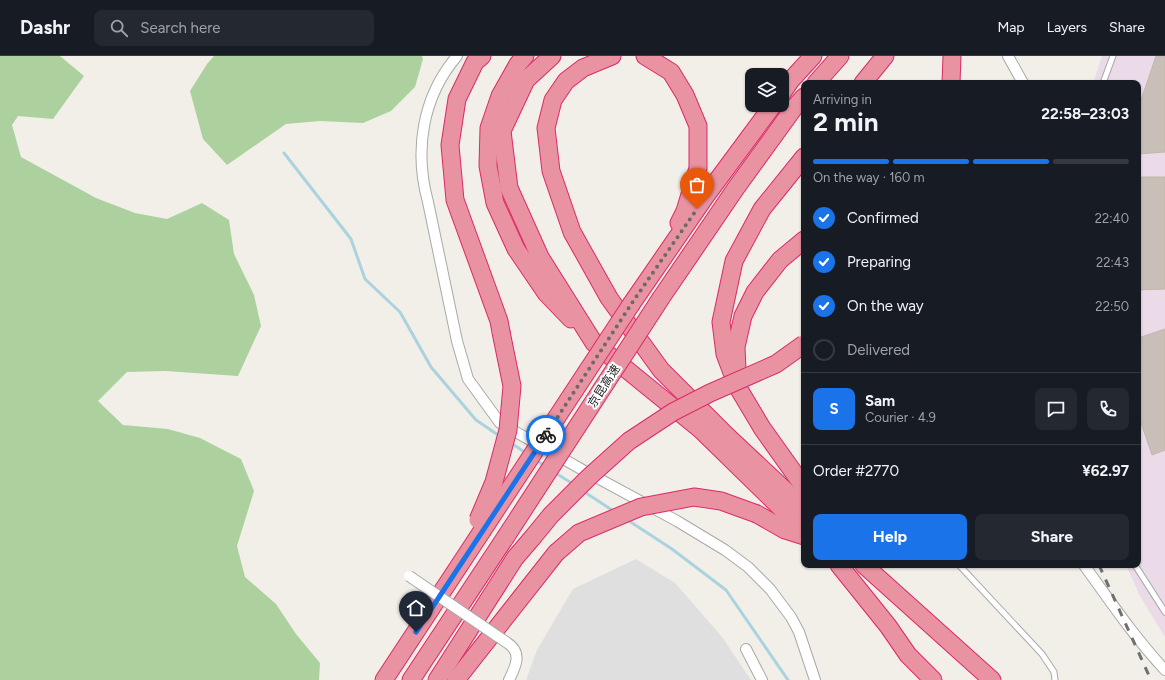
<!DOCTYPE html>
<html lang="en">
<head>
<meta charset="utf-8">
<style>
	:root { --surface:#171b24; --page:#242831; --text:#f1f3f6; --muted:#9ea1a6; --line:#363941; --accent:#1a73e8 }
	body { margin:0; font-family:Figtree,"Noto Sans SC",sans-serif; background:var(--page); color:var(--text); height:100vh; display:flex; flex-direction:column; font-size:15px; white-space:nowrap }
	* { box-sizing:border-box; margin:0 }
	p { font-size:13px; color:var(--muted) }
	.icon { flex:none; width:22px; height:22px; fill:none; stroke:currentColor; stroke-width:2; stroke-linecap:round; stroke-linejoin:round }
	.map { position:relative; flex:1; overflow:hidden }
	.sheet { position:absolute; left:801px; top:24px; width:340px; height:488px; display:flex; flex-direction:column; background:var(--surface); border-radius:8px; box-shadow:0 1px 3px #0004 }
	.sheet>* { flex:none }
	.controls { position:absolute; left:745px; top:12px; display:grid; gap:8px }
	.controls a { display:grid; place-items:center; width:44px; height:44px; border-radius:8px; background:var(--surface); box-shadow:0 1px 3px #0004; font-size:20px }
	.pin { position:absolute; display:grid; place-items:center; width:34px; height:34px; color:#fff; margin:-41px -17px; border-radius:50% 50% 50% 0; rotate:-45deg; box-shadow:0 0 4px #0007 }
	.pin .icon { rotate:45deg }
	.courier { position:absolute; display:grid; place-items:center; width:40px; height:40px; margin:-20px; border:3px solid #1a73e8; border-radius:50%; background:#fff; color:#222; box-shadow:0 1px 5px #0007 }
	.summary em { font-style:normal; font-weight:700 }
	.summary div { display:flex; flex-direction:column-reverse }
	.summary { display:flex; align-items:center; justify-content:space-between; height:68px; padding:0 12px }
	h1 { font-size:26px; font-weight:700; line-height:30px }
	.bar { display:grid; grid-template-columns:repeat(4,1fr); gap:6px 4px; align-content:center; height:48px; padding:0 12px }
	.bar i { height:5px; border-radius:3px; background:var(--line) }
	.bar .current { background:var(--accent) }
	.bar p { grid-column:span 4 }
	.line { display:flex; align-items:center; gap:10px; padding:0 12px; border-top:1px solid var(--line) }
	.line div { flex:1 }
	.round { display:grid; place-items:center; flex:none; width:42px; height:42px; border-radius:8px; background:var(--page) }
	ol { padding:0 12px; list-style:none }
	li { display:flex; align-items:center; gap:12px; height:44px }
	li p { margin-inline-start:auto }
	li .icon { padding:4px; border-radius:50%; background:var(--accent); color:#fff; stroke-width:4 }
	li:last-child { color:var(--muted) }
	li i { width:22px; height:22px; border:2px solid var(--line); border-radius:50% }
	.cta { display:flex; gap:8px; margin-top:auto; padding:8px 12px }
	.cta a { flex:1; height:46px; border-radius:8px; background:var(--accent); color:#fff; font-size:16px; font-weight:700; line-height:46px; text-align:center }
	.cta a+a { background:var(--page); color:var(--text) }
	header { display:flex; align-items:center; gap:24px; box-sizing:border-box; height:56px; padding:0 20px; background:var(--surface); border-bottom:1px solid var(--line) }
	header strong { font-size:19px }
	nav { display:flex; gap:22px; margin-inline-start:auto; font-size:14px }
	.search { width:280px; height:36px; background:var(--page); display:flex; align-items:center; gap:10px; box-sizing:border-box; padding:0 14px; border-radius:8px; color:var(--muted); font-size:15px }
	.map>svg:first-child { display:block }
	.residential { fill:#e0dfdf }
	.industrial { fill:#ebdbe8 }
	.forest { fill:#add19e }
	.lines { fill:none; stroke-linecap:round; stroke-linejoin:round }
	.stream { stroke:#aad3df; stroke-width:3 }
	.building { fill:#c7bfb8; stroke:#c4b6ab }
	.lane-casing { stroke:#a9a9a9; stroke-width:7 }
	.street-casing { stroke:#a9a9a9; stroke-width:12 }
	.highway-casing { stroke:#dc2a67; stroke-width:19 }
	.lane { stroke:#fff; stroke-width:5 }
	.street { stroke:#fff; stroke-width:10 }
	.highway { stroke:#e892a2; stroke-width:17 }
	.rail { stroke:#707070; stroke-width:3; stroke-dasharray:8 8; stroke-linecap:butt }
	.street-bridge-casing { stroke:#a9a9a9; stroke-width:12; stroke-linecap:butt }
	.highway-bridge-casing { stroke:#dc2a67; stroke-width:19; stroke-linecap:butt }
	.street-bridge { stroke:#fff; stroke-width:10 }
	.highway-bridge { stroke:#e892a2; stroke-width:17 }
	.done { stroke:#6b6a68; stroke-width:4; stroke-dasharray:0 7.2 }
	.route { stroke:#1a73e8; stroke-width:5 }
	.labels { text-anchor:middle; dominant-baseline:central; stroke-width:4; stroke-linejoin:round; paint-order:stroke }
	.street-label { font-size:12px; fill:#222; stroke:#fff }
</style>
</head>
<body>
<header>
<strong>Dashr</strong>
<div class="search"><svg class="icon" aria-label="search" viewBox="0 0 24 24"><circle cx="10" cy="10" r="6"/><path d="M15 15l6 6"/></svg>Search here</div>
<nav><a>Map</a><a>Layers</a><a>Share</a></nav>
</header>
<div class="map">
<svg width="1165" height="624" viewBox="0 0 1165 624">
	<rect width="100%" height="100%" fill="#f2efe9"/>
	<polygon class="residential" points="636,503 675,527 722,581 751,624 526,624 537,594 573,533"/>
	<polygon class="industrial" points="1102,0 1165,0 1165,581 1140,540 1126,509 1138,509 1138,27 1093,27"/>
	<g class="forest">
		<polygon points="0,0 60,0 84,20 53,63 18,60 12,69 21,101 96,142 135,157 167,163 202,147 229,164 234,198 254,239 261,270 238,320 165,315 127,316 98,345 123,369 168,373 200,382 241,403 254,435 237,490 245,521 276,548 296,578 320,607 319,624 0,624"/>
		<polygon points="214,0 422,0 423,3 415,31 391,55 363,67 320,65 286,68 227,109 203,83 190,35 207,8"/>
	</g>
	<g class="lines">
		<g class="stream">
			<polyline points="284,97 351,183 365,223 400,256 431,311 476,364 501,381"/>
			<polyline points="511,387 526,397"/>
			<polyline points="536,404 546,411"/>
			<polyline points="554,416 573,428"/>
			<polyline points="583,435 615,456"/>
			<polyline points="626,463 672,493 726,534 788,624"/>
		</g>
	</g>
	<g class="building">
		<polygon points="1156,0 1165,0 1165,96 1138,98 1138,53"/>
		<polygon points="1138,121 1165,121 1165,233 1138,234"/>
		<polygon points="1165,273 1165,394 1152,399 1138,358 1138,282"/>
	</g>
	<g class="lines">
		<g class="lane-casing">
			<g id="lane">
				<polyline points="1103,27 1113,0"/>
				<polyline points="959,509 1042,598 1054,616 1055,624"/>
				<polyline points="1135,509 1165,556"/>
			</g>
		</g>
		<g class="street-casing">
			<g id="street">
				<path d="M457 0C422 41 414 95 428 146L457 285 468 323 500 367 581 413 677 465 725 494 748 511 770 533 791 561 799 576 815 624"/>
				<polyline points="1008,0 1023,27"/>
				<path d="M1084 509C1110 545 1135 582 1165 614"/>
				<path d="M506 586C523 596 516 610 509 624"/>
				<polyline points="746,593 762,624"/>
			</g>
		</g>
		<g class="highway-casing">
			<g id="highway">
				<polyline points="482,0 475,6 457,43 450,89 455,144 499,265 501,276"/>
				<polyline points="525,0 518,8 500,40 489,72 488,110 495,147 516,193 546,237 571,263"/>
				<polyline points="552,0 526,24 502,75 509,132 540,201 594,287 701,374 788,459 804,472"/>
				<polyline points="612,0 583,12 566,25 553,44 546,72 551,115 572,176 609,242 661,314 726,379 804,452"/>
				<polyline points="645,0 671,16 685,39 698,70 698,112 685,155 679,167"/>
				<polyline points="816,27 840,0"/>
				<polyline points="863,27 885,0"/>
				<polyline points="951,27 952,0"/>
				<polyline points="782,37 791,24 813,0"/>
				<polyline points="804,101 762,153 734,205 721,266 725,298 737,330 762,372 804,431"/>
				<polyline points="661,242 736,132 794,52 804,41"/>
				<polyline points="632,247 705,141 773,49"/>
				<polyline points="737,314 736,291 743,260 755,236 780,204 804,184"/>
				<polyline points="757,458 785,474 804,480"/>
				<polyline points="839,509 888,570 908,599 933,624"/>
				<polyline points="864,509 992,624"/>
				<polyline points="384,624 482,475"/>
				<polyline points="411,624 505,482"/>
				<polyline points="437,624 515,502 533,481"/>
				<polyline points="456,624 556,497"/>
			</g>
		</g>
		<use href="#lane" class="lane"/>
		<use href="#street" class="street"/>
		<use href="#highway" class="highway"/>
		<polyline class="rail" points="1099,509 1151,624"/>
		<g class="street-bridge-casing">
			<polyline id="street-bridge" points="409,520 506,586"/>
		</g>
		<g class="highway-bridge-casing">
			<g id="highway-bridge">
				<polyline points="478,464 494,426 508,374 512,330 501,276"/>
				<polyline points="482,475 632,247"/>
				<polyline points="533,481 551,459 589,421 629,385 673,356 710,337 776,308 804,288"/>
				<polyline points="505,482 661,242"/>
				<polyline points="556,497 579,477 641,451 694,441 721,445 757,458"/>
			</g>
		</g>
		<use href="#street-bridge" class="street-bridge"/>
		<use href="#highway-bridge" class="highway-bridge"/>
	</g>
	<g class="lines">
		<polyline class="done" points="546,379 632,247 697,153"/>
		<polyline class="route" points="416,576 546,379"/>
	</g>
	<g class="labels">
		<g class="street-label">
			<text transform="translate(604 330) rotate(-57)">京昆高速</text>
		</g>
	</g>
</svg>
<div class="controls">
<a><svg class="icon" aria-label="layers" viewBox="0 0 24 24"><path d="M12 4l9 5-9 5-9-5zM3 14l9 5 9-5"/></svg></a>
</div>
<div class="pin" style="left:697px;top:153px;background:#ea580c"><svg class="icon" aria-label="bag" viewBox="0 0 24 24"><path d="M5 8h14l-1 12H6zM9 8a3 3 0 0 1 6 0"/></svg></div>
<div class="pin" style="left:416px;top:576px;background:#1f2937"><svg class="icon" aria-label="home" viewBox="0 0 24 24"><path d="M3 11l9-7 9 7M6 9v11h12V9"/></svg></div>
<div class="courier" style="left:546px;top:379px"><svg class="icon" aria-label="bike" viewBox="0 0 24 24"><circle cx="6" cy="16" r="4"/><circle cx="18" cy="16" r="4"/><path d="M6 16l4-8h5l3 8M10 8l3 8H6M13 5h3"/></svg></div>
<section class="sheet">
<div class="summary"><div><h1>2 min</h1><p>Arriving in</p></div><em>22:58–23:03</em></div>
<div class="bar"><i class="current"></i><i class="current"></i><i class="current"></i><i></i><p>On the way · 160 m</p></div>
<ol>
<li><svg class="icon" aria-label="check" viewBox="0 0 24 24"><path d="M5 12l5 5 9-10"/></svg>Confirmed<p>22:40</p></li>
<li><svg class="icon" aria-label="check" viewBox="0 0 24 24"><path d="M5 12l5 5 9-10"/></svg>Preparing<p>22:43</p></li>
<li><svg class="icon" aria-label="check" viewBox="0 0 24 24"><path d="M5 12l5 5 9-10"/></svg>On the way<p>22:50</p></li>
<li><i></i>Delivered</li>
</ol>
<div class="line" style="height:72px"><b class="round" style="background:var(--accent);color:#fff">S</b><div><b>Sam</b><p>Courier · 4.9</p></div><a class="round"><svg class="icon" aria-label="chat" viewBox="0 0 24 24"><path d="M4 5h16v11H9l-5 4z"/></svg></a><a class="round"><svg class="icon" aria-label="phone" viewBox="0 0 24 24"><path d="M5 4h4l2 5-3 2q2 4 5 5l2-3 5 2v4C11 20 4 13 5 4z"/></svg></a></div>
<div class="line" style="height:52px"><div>Order #2770</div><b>¥62.97</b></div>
<div class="cta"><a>Help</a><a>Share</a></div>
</section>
</div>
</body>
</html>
